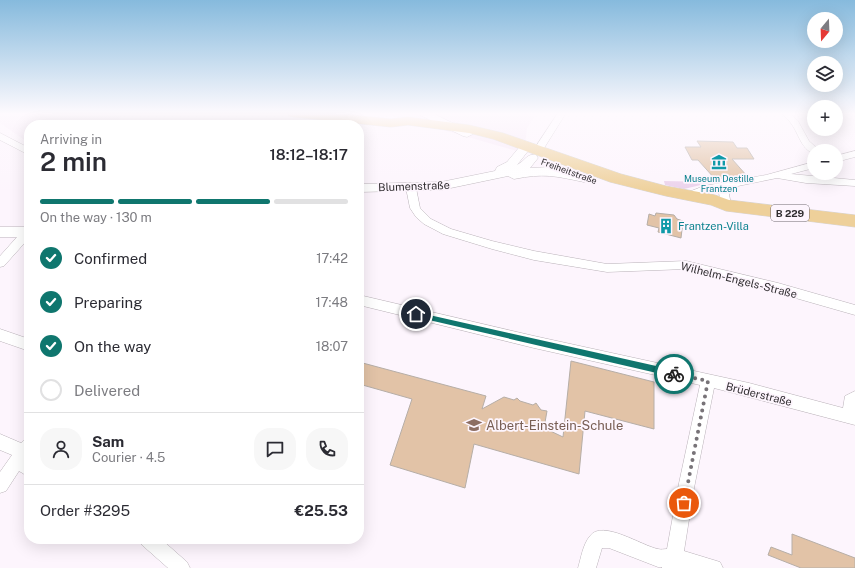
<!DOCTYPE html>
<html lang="en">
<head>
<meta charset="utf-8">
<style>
	:root { --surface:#fff; --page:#f7f7f7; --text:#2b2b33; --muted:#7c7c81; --line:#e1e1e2; --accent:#0f766e }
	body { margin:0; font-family:"Public Sans",sans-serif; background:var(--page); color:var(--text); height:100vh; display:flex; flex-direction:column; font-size:15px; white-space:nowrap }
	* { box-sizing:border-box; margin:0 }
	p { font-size:13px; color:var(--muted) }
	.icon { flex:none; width:22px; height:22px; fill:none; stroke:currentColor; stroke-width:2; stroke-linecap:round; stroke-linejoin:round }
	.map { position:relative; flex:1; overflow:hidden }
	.drawer { position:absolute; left:24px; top:120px; width:340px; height:424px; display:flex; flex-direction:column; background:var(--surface); border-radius:16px; box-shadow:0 4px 16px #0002 }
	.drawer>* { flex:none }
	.needle { width:26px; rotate:199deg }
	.controls { position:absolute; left:807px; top:12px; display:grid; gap:8px }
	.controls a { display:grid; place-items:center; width:36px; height:36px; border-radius:50%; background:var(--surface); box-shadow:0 4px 16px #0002; font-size:20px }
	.pin { position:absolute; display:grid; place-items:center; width:34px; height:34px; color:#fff; margin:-17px; border:2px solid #fff; border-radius:50%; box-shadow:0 1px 4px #0007 }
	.courier { position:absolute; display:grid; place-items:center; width:40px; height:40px; margin:-20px; border:3px solid #0f766e; border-radius:50%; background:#fff; color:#222; box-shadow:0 1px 5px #0007 }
	.head em { font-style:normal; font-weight:600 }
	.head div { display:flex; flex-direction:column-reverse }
	.head { display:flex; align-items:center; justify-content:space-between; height:68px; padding:0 16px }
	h1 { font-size:26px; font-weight:600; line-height:30px }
	.bar { display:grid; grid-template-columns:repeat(4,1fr); gap:6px 4px; align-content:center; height:48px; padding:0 16px }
	.bar i { height:5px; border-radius:3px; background:var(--line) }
	.bar .on { background:var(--accent) }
	.bar p { grid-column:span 4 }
	.line { display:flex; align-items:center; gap:10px; padding:0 16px; border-top:1px solid var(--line) }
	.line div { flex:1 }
	.round { display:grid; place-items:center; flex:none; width:42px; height:42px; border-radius:16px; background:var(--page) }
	ol { padding:0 16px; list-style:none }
	li { display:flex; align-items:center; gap:12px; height:44px }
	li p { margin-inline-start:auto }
	li .icon { padding:4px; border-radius:50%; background:var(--accent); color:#fff; stroke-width:4 }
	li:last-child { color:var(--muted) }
	li i { width:22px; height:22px; border:2px solid var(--line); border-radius:50% }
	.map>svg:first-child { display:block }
	.built { fill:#f7e9f7 }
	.green { fill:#ebd1eb }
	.building { fill:#e2c3a7; stroke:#b6aea7 }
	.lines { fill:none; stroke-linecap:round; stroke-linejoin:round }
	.minor-casing { stroke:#bab2b9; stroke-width:1 }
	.tertiary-casing { stroke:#bab2b9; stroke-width:1 }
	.primary-casing { stroke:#d6d5d6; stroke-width:1 }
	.minor { fill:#fff; fill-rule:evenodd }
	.tertiary { fill:#fff; fill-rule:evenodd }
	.primary { fill:#eed09a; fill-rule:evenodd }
	.route { fill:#0f766e }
	.done { stroke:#787378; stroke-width:4; stroke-dasharray:0 7.2 }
	.labels { text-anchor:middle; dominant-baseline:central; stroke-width:3.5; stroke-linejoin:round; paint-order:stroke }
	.far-street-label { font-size:9px; fill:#302d30; stroke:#fdf5fd }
	.far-culture-label { font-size:9px; fill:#0d838f; stroke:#fdf5fd }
	.shield { fill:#fdf5fd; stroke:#6e696e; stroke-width:1 }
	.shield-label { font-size:10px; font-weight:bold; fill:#302d30 }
	.street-label { font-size:11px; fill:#302d30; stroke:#fdf5fd }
	.culture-label { font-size:11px; fill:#0d838f; stroke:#fdf5fd; text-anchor:start }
	.near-education-label { font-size:13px; fill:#785e54; stroke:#fdf5fd; text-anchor:start }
</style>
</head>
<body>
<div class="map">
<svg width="855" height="568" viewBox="0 0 855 568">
	<rect width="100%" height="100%" fill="#fdf5fd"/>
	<g class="built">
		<polygon points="0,113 114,113 121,117 113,125 29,125 29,143 0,123"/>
		<polygon points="383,113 557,113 555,116 537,113 527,128 524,153"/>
	</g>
	<polygon class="green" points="664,181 713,182 684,189 665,185"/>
	<g class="building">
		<polygon points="697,141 733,142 737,148 747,148 754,159 732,159 747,176 715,179 698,160 692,160 685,147 701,147"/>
		<polygon points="656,213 674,215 677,219 683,221 681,238 658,232 659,228 647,225 649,214 655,216"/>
		<polygon points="571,361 654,382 654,429 585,411 579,474 474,444 465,488 390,465 412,399 359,384 359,362 486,396 482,409 504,397 514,400 517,398 520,401 533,405 536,403 541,410 547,411 544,428 563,437"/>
		<polygon points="792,534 855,558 855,568 801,568 768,555 771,547 792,555"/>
	</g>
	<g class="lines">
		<g class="minor-casing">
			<g id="minor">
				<polygon points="558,113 566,113 541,153 535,153 533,151"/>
				<path d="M781 113H790L798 121 809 141 820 151H814V154C800 148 799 133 790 122 788 119 784 116 781 113Z"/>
				<polygon points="0,133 29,148 29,155 0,140"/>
				<polygon points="855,151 855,157 836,162 836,156"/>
				<polygon points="814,162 814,168 791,174 855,180 855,186 806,183 777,178 738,186 729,194 731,205 726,208 721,205 719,193 722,189 706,192 690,198 685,195 686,193 704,186 766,175"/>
				<polygon points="411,185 416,188 420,208 431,219 451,229 492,241 534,251 607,264 686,261 778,283 855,305 855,315 778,293 686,269 607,272 534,260 492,249 443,234 424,224 416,217 410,208 406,188"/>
				<polygon points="29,227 29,238 4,266 0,267 0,256 25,228"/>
				<path d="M359 295 534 336 749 383 843 408 845 396 855 391V425L714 388 694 488 684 551 720 562 723 568H662V567H658L609 548H602L596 568H578C581 558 583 544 590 536 602 519 642 546 658 549 661 550 664 549 667 549L678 488 700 385 534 348 359 305Z"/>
				<polygon points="0,329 29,339 29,351 0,341"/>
				<polygon points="0,434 21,443 24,440 29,437 29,477 19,471 6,491 0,493 0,472 12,455 0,450"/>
				<polygon points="139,539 161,539 187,562 190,568 168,568 142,545"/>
			</g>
		</g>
		<g class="tertiary-casing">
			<g id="tertiary">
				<polygon points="419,113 432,113 471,132 473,134 467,137 463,136 420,115"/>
				<path d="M526 143 530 144 532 146 517 165C525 161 527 153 536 155L538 158 530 168 550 167 588 175 590 178 588 181 584 182C555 176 544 173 514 179L508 176 441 190 359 192V184L441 182 495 171 497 167 507 162 522 144Z"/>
				<rect x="0" y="227" width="29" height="10"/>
			</g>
		</g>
		<g class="primary-casing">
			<polygon id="primary" points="287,113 334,113 391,119 408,117 469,125 503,133 621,174 666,186 715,195 729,200 855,215 855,227 726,211 711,205 666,196 610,182 493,139 469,133 408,125 391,127 294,117 289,116"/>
		</g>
		<use href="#minor" class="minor"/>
		<use href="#tertiary" class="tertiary"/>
		<use href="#primary" class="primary"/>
	</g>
	<linearGradient id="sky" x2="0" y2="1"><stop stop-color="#86badd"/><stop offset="0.59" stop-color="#fefafe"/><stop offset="1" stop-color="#fefafe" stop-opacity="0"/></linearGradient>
	<rect width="855" height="193" fill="url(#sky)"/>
	<polygon class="route" points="414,312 416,312 674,370 677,374 674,377 416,317 414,316"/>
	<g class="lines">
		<polyline class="done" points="674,374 708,381 684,503"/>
	</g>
	<defs>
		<g id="museum-bare" transform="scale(1.2)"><path d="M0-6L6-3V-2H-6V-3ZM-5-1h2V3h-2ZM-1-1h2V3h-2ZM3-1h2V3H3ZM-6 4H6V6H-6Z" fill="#0f9aa8" stroke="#fdf5fd" stroke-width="2.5" paint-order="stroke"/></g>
		<g id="building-bare" transform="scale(1.2)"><path d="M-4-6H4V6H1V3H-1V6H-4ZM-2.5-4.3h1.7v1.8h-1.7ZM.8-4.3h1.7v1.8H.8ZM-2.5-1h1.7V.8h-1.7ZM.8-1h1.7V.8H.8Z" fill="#0f9aa8" stroke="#fdf5fd" stroke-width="2.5" paint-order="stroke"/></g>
		<g id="school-bare" transform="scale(1.2)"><path d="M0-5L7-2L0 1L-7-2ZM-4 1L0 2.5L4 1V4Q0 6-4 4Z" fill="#8d6e63" stroke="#fdf5fd" stroke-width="2.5" paint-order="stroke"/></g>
	</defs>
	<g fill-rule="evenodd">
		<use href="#museum-bare" x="719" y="162"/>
		<use href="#building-bare" x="666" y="226"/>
		<use href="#school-bare" x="474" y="425"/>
	</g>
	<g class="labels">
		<g class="far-street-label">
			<text transform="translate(569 171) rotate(20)">Freiheitstraße</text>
		</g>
		<g class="far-culture-label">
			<text x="719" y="178">Museum Destille<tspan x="719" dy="10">Frantzen</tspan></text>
		</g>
		<rect class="shield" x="771" y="205" width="38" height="16" rx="3"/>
		<g class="shield-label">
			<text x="790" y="213">B 229</text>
		</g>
		<g class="street-label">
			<text transform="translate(414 186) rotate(-2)">Blumenstraße</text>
			<text transform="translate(739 280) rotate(14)">Wilhelm-Engels-Straße</text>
			<text transform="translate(759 394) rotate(14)">Brüderstraße</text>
		</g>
		<g class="culture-label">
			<text x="678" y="226">Frantzen-Villa</text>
		</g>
		<g class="near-education-label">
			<text x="486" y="425">Albert-Einstein-Schule</text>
		</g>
	</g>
</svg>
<div class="controls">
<a><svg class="needle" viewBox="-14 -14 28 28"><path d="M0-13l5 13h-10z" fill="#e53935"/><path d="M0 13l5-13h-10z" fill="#7c7c81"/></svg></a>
<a><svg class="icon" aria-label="layers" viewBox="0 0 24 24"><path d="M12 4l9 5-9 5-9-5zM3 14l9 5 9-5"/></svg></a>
<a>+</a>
<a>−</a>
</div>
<div class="pin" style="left:684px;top:503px;background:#ea580c"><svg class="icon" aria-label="bag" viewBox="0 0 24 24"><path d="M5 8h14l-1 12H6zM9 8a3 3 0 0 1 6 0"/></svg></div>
<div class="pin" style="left:416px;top:314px;background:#1f2937"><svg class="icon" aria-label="home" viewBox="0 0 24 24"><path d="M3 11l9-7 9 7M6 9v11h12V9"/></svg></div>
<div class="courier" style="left:674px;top:374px"><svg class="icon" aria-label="bike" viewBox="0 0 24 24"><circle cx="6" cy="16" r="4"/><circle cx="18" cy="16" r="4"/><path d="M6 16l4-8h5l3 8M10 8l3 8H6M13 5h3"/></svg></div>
<section class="drawer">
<div class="head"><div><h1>2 min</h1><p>Arriving in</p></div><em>18:12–18:17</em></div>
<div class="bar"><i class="on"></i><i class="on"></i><i class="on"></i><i></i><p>On the way · 130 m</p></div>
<ol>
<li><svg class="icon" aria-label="check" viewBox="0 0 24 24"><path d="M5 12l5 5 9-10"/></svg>Confirmed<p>17:42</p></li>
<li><svg class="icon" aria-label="check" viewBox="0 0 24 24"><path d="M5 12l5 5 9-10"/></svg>Preparing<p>17:48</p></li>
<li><svg class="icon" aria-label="check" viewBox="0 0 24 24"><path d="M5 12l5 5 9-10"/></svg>On the way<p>18:07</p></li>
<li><i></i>Delivered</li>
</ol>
<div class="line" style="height:72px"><a class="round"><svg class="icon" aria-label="person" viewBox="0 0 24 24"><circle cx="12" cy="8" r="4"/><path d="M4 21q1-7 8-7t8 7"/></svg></a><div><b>Sam</b><p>Courier · 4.5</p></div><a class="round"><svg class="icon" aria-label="chat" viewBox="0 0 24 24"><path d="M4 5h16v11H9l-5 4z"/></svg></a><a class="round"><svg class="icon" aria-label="phone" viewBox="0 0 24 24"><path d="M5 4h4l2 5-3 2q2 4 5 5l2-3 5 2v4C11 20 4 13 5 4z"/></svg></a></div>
<div class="line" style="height:52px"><div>Order #3295</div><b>€25.53</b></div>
</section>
</div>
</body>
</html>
